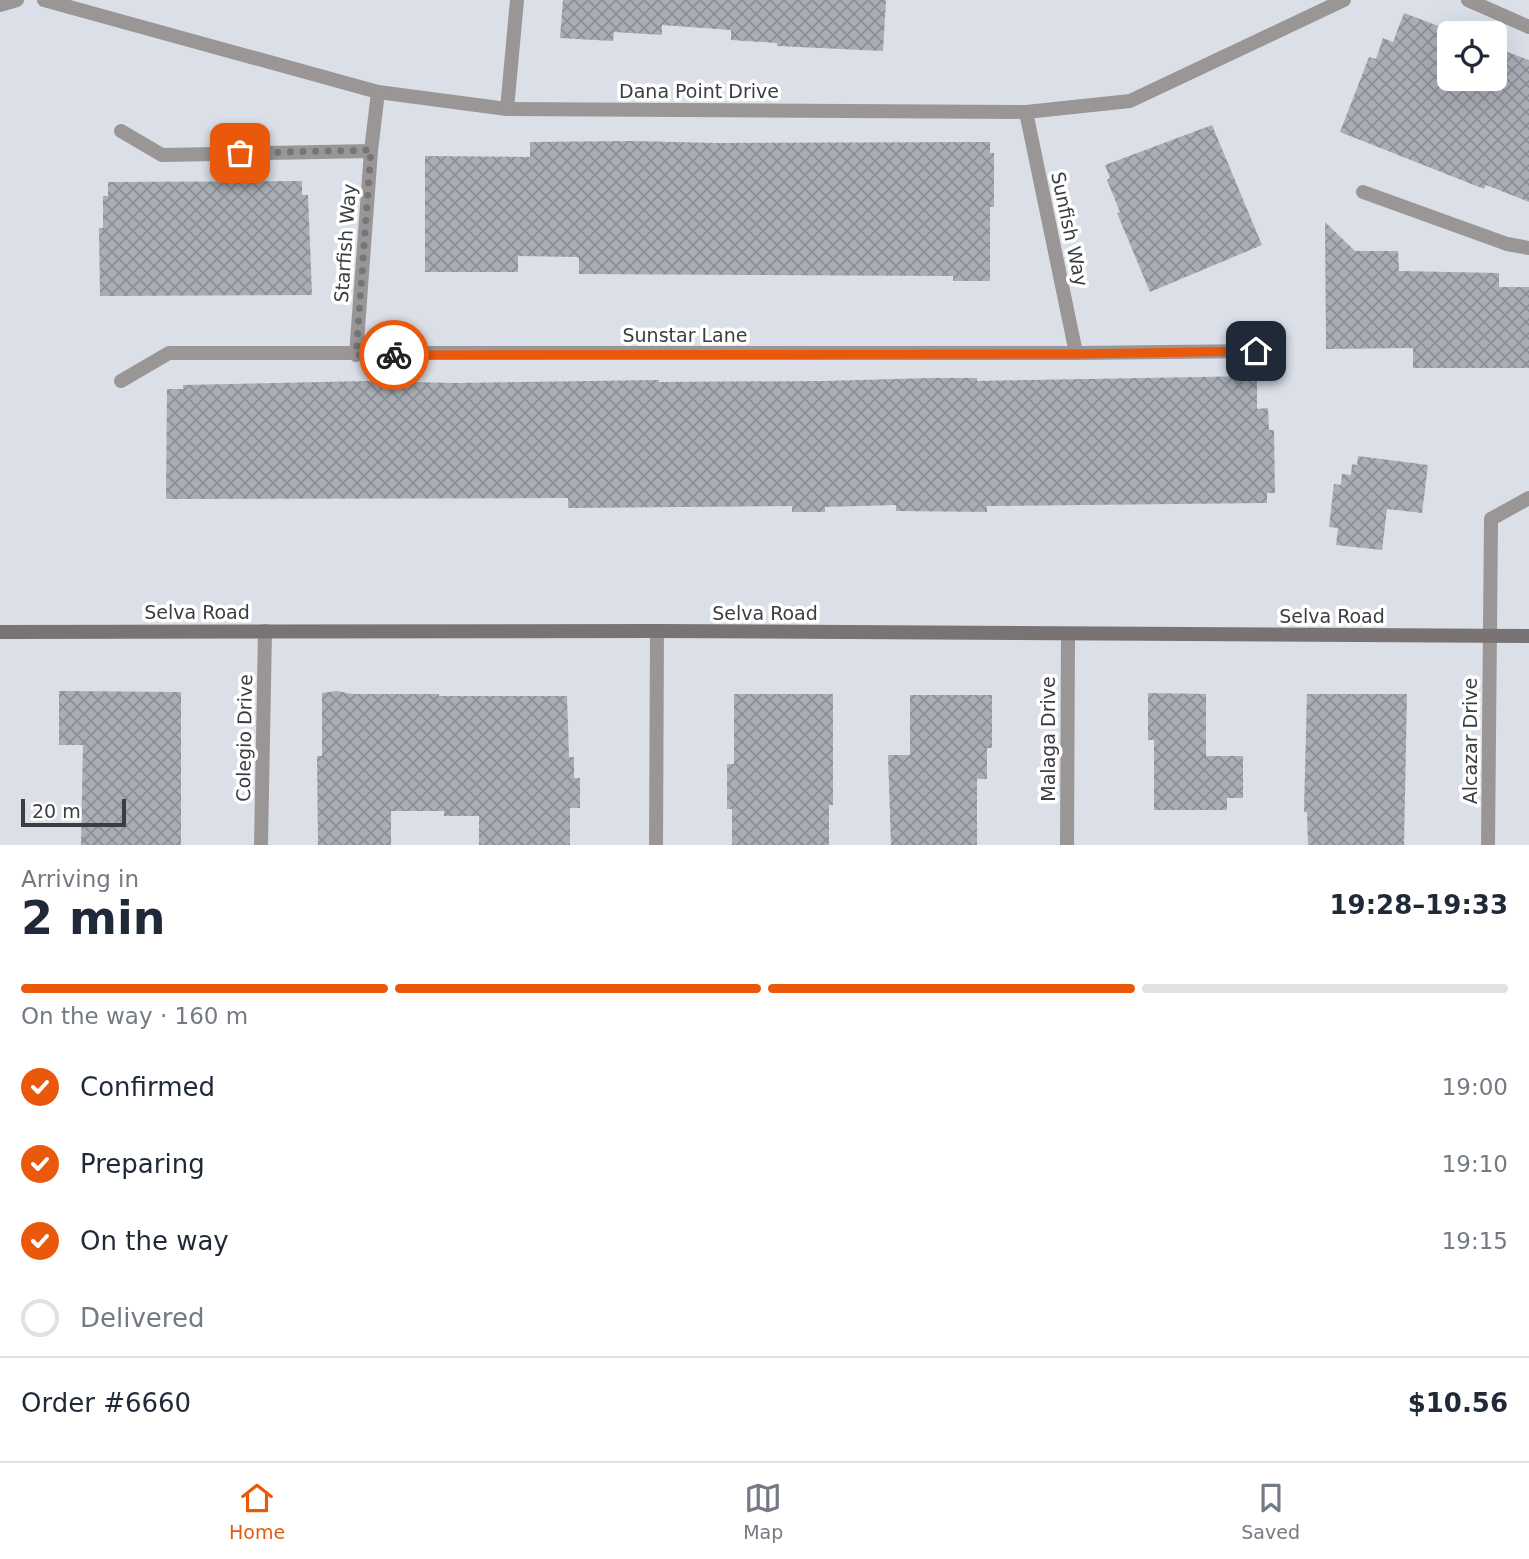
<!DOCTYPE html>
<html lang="en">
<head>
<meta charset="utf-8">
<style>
	:root { --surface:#fff; --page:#f2f2f3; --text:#1f2937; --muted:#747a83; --line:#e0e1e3; --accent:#ea580c }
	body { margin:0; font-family:"DejaVu Sans",sans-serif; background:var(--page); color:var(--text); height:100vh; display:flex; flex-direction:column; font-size:26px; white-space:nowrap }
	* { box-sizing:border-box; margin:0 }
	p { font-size:23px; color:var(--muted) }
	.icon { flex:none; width:38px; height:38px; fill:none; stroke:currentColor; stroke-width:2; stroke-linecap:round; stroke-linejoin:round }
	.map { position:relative; height:845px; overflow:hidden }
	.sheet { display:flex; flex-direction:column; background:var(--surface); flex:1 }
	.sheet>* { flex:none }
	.buttons { position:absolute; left:1437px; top:21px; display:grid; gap:14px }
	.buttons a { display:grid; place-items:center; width:70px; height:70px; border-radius:10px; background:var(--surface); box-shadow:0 7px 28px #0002; font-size:35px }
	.scale { position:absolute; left:21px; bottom:18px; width:105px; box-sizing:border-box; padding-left:7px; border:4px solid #3b3d40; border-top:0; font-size:19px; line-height:24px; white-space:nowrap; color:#3b3d40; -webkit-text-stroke:5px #fff; paint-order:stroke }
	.pin { position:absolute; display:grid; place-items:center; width:60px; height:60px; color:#fff; margin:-30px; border-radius:14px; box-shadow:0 4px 10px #0006 }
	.courier { position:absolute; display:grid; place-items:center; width:70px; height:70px; margin:-35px; border:5px solid #ea580c; border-radius:50%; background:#fff; color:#222; box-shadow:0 2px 9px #0007 }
	.head em { font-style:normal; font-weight:800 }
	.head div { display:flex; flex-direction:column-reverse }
	.head { display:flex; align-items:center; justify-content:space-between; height:119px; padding:0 21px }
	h1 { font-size:46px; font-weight:800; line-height:52px }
	.bar { display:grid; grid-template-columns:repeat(4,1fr); gap:10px 7px; align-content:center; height:84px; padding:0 21px }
	.bar i { height:9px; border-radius:5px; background:var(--line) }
	.bar .current { background:var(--accent) }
	.bar p { grid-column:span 4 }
	.line { display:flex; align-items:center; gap:18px; padding:0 21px; border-top:2px solid var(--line) }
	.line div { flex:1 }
	ol { padding:0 21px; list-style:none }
	li { display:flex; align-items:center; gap:21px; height:77px }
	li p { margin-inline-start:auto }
	li .icon { padding:7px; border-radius:50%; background:var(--accent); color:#fff; stroke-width:4 }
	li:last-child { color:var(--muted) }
	li i { width:38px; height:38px; border:4px solid var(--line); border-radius:50% }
	.menu { display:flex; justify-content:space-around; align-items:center; height:98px; border-top:2px solid var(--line); background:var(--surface); font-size:19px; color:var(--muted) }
	.menu a { display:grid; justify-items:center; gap:4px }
	.menu .current { color:var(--accent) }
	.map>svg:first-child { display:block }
	.building { fill:url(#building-cross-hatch) }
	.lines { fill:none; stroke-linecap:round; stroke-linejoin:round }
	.street { stroke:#9b9696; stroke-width:14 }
	.secondary { stroke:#7a7374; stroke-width:14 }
	.done { stroke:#73767b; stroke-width:7; stroke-dasharray:0 12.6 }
	.route { stroke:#ea580c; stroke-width:9 }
	.labels { text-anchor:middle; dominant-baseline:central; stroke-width:7; stroke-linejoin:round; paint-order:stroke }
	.street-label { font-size:19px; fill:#3b3d40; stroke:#fff }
</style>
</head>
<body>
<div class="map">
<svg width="1529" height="845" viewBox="0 0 1529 845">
	<defs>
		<pattern id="building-cross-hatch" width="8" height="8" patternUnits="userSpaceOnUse" patternTransform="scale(1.75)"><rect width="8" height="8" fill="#a9aeb6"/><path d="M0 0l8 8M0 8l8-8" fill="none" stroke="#8b8f95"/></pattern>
	</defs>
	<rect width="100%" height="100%" fill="#dadfe8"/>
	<g class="building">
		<polygon points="563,0 886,0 883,51 777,46 777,43 731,40 731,30 662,25 662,35 614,32 613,41 560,38"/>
		<polygon points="1404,13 1457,33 1449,33 1449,79 1494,79 1494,47 1529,60 1529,202 1486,185 1484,189 1340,132 1369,57 1376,59 1383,38 1393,42"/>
		<polygon points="1212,125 1262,245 1150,292 1117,213 1120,212 1107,180 1110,178 1105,165"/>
		<polygon points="632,141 717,143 990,142 990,153 994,153 994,207 990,207 990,281 953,281 953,276 579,274 579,258 576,257 518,256 518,272 425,272 425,156 530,157 530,142"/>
		<polygon points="302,181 302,195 308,195 312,295 100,296 99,228 103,228 103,196 108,196 108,182"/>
		<polygon points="1325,222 1355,251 1398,251 1399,271 1499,273 1499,287 1529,287 1529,368 1413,368 1413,348 1326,349"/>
		<polygon points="1257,376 1257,409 1268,408 1269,430 1274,430 1275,493 1267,493 1267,503 987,506 987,512 896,511 896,505 825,507 825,512 792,512 792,506 568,508 568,498 566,498 166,499 167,389 183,389 183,385 368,381 454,383 659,380 659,382 826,381 931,378 977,378 977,381"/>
		<polygon points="1358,456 1428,465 1422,513 1387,509 1382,550 1336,545 1338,528 1329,527 1334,484 1341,485 1342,474 1351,475 1352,464 1357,465"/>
		<polygon points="59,691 181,692 181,845 81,845 83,745 59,745"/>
		<polygon points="337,691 352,694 439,694 439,696 567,696 569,757 574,757 574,778 580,778 580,808 570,808 570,845 479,845 479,816 444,816 444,811 391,811 391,845 318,845 317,756 322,756 322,693"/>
		<polygon points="1148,693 1206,694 1206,756 1243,756 1243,798 1227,798 1227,810 1154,810 1154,740 1148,740"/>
		<polygon points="734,694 833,694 833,805 829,805 829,845 732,845 732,809 727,809 727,764 734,764"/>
		<polygon points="1307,694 1407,694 1404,845 1308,845 1307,812 1304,812"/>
		<polygon points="910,695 992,695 992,748 987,748 987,779 977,779 977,845 891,845 888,755 910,755"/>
	</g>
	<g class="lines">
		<g class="street">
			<polyline points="44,0 378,92 507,109 1026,112 1130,101 1344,0"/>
			<polyline points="1468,0 1529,27"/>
			<polyline points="0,5 17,0"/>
			<polyline points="507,109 517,0"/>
			<polyline points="1026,112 1076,353"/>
			<polyline points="121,131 162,155 371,151"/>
			<polyline points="1363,192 1507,244 1529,248"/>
			<polyline points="356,355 371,151 378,92"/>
			<polyline points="121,381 169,353 1076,353 1256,351"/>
			<polyline points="261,845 265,631"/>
			<polyline points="656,845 657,631"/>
			<polyline points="1067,845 1068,634"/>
			<polyline points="1488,845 1491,519 1529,498"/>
		</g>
		<polyline class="secondary" points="0,632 657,631 1529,636"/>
	</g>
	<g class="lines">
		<polyline class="done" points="240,153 371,150 356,355 394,355"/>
		<polyline class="route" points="394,355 1076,354 1256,351"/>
	</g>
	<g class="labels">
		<g class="street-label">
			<text x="699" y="91">Dana Point Drive</text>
			<text transform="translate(1070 229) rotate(78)">Sunfish Way</text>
			<text transform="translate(345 243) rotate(-86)">Starfish Way</text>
			<text x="685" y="335">Sunstar Lane</text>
			<text x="197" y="612">Selva Road</text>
			<text x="765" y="613">Selva Road</text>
			<text x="1332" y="616">Selva Road</text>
			<text transform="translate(244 738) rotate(-89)">Colegio Drive</text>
			<text transform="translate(1048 739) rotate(-90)">Malaga Drive</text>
			<text transform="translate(1470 741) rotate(-90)">Alcazar Drive</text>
		</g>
	</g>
</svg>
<div class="buttons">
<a><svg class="icon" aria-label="locate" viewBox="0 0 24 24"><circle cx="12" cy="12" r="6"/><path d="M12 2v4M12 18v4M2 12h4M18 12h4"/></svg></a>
</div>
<div class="scale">20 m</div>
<div class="pin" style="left:240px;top:153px;background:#ea580c"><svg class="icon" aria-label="bag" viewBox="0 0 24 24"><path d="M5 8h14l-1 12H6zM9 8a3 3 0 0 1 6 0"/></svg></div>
<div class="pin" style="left:1256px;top:351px;background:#1f2937"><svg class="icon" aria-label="home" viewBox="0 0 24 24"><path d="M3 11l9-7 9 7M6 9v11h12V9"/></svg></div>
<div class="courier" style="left:394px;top:355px"><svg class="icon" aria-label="bike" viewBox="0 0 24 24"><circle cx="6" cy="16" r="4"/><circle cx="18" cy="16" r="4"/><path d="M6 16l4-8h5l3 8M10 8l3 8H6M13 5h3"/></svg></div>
</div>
<section class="sheet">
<div class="head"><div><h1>2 min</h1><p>Arriving in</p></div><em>19:28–19:33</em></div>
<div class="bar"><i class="current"></i><i class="current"></i><i class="current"></i><i></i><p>On the way · 160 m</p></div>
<ol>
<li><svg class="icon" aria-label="check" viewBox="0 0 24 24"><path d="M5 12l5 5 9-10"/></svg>Confirmed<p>19:00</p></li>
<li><svg class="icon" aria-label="check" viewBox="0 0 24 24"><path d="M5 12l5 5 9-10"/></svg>Preparing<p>19:10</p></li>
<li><svg class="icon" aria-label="check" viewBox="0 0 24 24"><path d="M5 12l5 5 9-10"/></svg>On the way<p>19:15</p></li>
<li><i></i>Delivered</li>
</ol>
<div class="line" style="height:91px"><div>Order #6660</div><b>$10.56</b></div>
</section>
<nav class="menu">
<a class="current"><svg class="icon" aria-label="home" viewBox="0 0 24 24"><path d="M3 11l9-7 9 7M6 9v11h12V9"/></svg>Home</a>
<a><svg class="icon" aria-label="map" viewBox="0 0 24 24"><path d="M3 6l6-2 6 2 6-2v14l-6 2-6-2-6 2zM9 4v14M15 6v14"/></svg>Map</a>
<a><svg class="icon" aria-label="saved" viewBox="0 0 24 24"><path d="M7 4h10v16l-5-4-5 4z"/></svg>Saved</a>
</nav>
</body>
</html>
